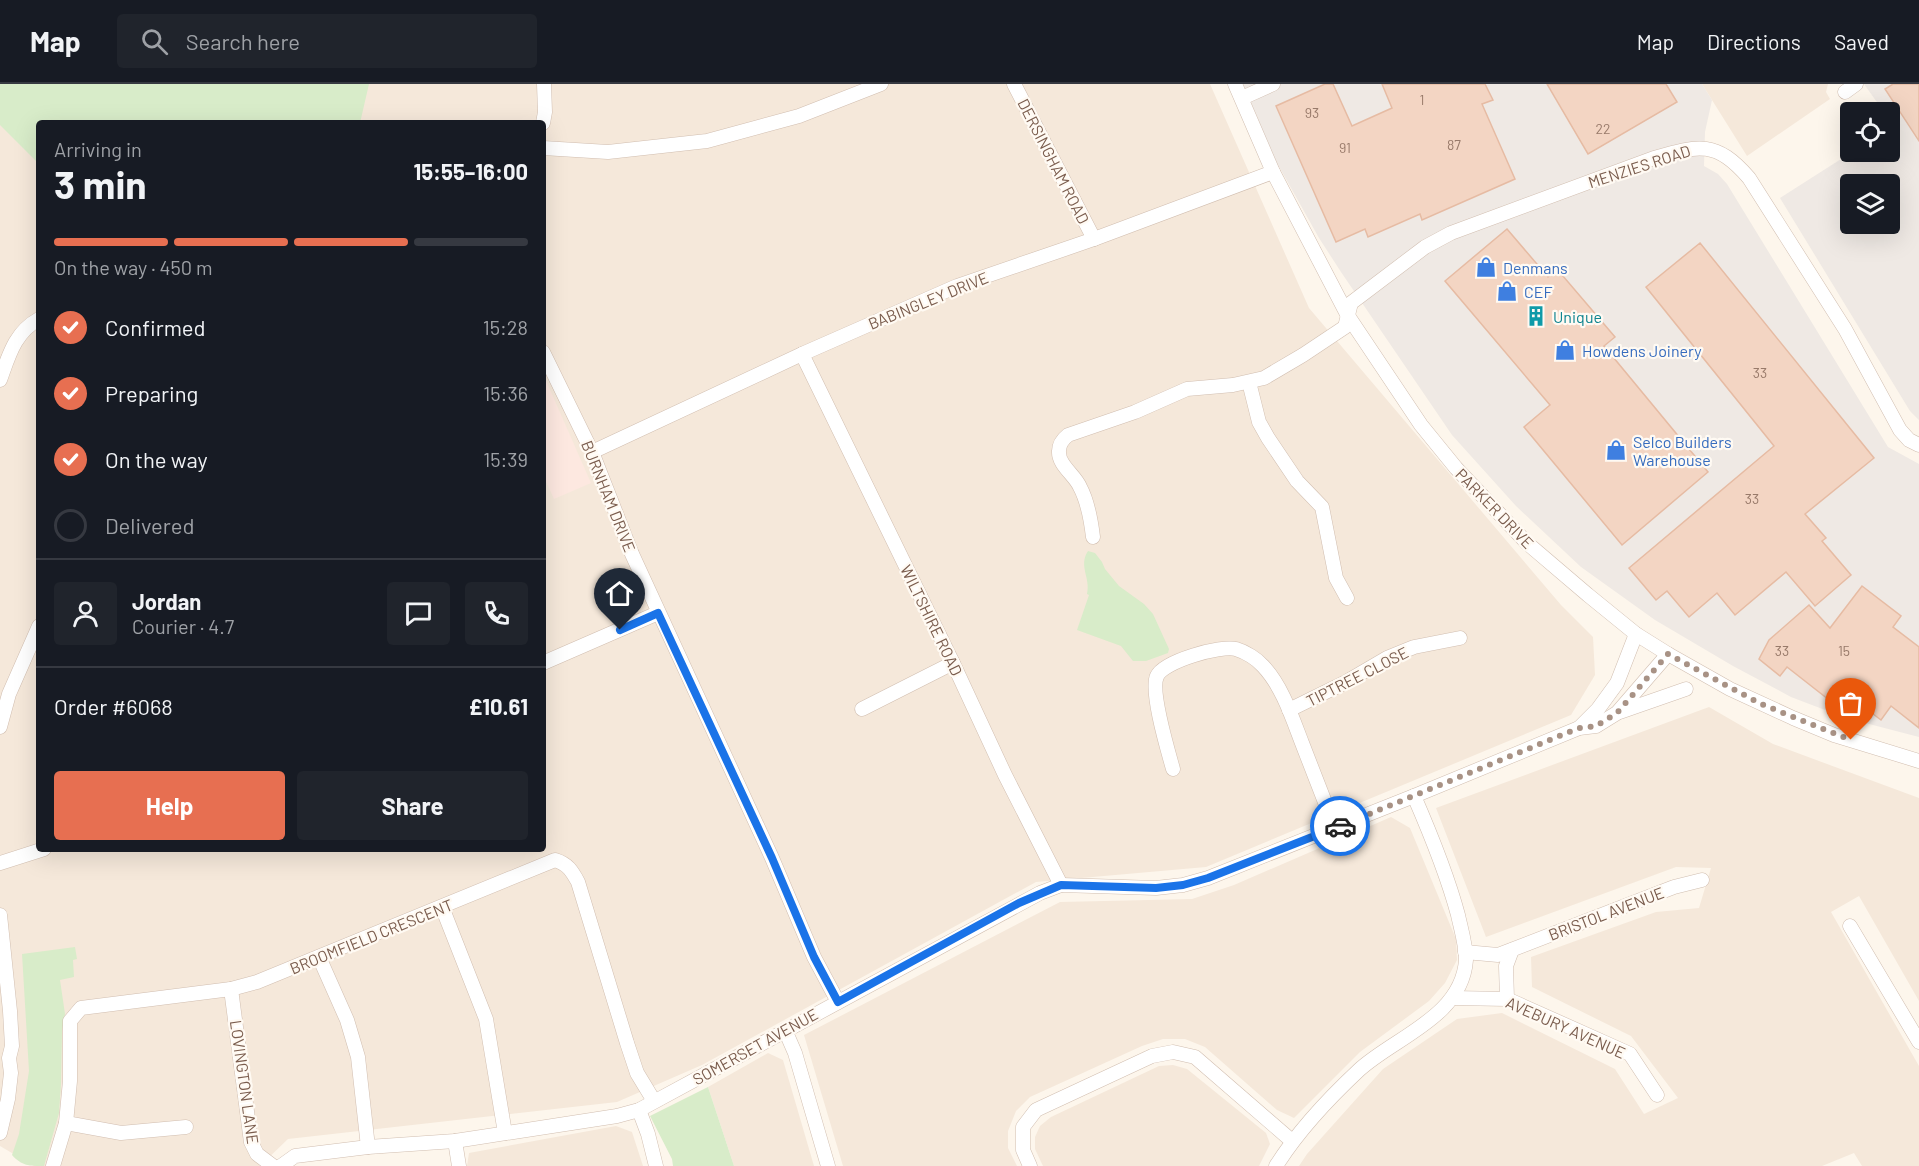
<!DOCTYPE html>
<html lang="en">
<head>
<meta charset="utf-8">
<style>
	:root { --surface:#171b24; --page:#20242c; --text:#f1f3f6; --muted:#9ea1a6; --line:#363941; --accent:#e76f51 }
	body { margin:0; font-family:Barlow,sans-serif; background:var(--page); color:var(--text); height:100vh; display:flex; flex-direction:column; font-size:22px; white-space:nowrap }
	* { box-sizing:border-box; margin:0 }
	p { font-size:20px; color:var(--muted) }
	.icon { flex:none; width:33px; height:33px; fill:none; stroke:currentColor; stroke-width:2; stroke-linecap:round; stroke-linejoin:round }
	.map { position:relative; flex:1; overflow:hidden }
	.panel { position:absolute; left:36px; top:36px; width:510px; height:732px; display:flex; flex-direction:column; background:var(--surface); border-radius:6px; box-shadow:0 6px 24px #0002 }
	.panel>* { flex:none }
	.fabs { position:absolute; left:1840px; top:18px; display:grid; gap:12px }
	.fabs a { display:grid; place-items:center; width:60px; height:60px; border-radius:6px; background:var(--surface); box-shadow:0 6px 24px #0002; font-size:30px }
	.pin { position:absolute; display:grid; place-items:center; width:51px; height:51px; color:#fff; margin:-62px -26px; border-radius:50% 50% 50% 0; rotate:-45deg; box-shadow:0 0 6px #0007 }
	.pin .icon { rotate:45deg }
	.courier { position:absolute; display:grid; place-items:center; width:60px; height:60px; margin:-30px; border:4px solid #1a73e8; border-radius:50%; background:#fff; color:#222; box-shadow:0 2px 8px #0007 }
	.overview em { font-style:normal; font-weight:700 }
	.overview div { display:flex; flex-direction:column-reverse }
	.overview { display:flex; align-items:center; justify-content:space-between; height:102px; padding:0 18px }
	h1 { font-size:39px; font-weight:700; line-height:45px }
	.bar { display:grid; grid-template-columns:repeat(4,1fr); gap:9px 6px; align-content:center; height:72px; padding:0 18px }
	.bar i { height:8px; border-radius:4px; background:var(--line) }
	.bar .active { background:var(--accent) }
	.bar p { grid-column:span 4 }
	.line { display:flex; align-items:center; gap:15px; padding:0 18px; border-top:2px solid var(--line) }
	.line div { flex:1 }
	.round { display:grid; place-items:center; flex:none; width:63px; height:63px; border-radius:6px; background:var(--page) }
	ol { padding:0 18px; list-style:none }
	li { display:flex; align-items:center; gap:18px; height:66px }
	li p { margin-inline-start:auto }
	li .icon { padding:6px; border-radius:50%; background:var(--accent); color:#fff; stroke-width:4 }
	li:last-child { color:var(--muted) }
	li i { width:33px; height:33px; border:3px solid var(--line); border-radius:50% }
	.cta { display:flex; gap:12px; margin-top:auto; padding:12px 18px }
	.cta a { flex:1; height:69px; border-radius:6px; background:var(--accent); color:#fff; font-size:24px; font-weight:700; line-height:69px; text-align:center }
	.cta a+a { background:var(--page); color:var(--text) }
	header { display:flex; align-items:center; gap:36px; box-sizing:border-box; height:84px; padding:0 30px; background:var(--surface); border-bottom:2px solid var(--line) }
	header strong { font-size:28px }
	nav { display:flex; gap:33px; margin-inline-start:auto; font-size:21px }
	.search { width:420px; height:54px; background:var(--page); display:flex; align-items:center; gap:15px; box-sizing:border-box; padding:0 21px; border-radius:6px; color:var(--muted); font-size:22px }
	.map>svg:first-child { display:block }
	.residential { fill:#f5e8da; fill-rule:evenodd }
	.commercial { fill:#fde8e0 }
	.industrial { fill:#efe9e4; fill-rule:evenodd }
	.green { fill:#d8ecc9 }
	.building { fill:#f3d5c3; stroke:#e6bba3; stroke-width:1.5 }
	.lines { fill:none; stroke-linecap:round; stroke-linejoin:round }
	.minor-casing { stroke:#d1beb0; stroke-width:15 }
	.minor { stroke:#fff; stroke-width:14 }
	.done { stroke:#a89285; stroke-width:6; stroke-dasharray:0 10.8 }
	.route { stroke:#1a73e8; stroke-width:8 }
	.labels { text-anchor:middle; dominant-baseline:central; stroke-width:4.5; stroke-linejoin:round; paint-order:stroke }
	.number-label { font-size:14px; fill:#987a6a }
	.street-label { font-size:16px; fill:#7a5c4d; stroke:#fffaf3 }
	.shop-label { font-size:16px; fill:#366cbe; stroke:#fffaf3; text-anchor:start }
	.culture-label { font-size:16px; fill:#0d838f; stroke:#fffaf3; text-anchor:start }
</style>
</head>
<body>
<header>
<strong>Map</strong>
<div class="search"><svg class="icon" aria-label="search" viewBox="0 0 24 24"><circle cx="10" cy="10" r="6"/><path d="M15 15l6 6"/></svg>Search here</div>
<nav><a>Map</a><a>Directions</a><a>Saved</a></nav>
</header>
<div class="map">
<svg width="1919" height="1082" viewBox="0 0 1919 1082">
	<rect width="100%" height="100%" fill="#fdf6ec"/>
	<g class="residential">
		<path d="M0 0H1210L1309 224 1561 521 1593 553 1595 591 1571 631 1206 783 1036 798 702 981 617 1018 288 1055 260 1082H34L0 1062ZM39 39H543V765H39Z"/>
		<polygon points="1702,0 1828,0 1826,8 1830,15 1747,72"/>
		<polygon points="1709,623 1773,660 1919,714 1919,917 1859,812 1831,828 1919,982 1919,1082 1862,1082 1854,1069 1822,1082 1299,1082 1307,1070 1383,985 1457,935 1502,929 1615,985 1644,1030 1678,1014 1631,952 1532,903 1531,873 1656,828 1699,824 1711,784 1676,783 1486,853 1436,724"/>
		<polygon points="1391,733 1410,744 1456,855 1457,876 1445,899 1429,917 1360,968 1294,1034 1277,1026 1205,963 1185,955 1163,955 1142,962 1030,1013 1016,1027 1008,1047 1008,1064 1017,1082 843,1082 804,951 1060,818 1192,815 1234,801"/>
		<polygon points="768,969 783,976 814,1082 734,1082 708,1003"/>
		<polygon points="1173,981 1187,985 1266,1049 1270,1060 1259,1082 1043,1082 1035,1065 1035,1053 1040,1042 1051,1033 1159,982"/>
		<polygon points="616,1042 632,1048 643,1082 467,1082 469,1069"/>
	</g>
	<polygon class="commercial" points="544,292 591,399 554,415 543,391"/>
	<g class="industrial">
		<polygon points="1243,0 1702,0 1712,16 1705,48 1704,82 1718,90 1727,100 1888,363 1919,380 1919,653 1846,634 1791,613 1733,582 1655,536 1581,483 1516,422 1452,351 1341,188 1319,154 1277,79"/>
		<path d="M1864 0H1919V336L1910 327 1780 114 1852 68H1890V43L1892 41 1890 37V28H1884ZM1851 100H1890V140H1851Z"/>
	</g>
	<g class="green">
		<polygon points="0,0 369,0 360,39 39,39 39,85 36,77 0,41"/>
		<path d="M1088 467 1095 469 1102 478 1105 485 1119 502 1144 520 1153 530 1169 565 1168 569 1146 577H1133L1121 562 1077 546 1089 511 1087 510C1091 494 1078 482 1088 467Z"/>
		<path d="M75 863 77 875 73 876 74 893 60 896 65 930 62 947 61 1000 59 1029 44 1082C29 1082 22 1082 12 1071L19 1050 29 987 22 870Z"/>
		<polygon points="708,1003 734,1082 673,1082 672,1075 650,1032"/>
	</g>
	<g class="building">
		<polygon points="1325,0 1333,0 1352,42 1392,24 1382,0 1485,0 1493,16 1482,20 1515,95 1422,136 1420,130 1368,153 1365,145 1336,158 1276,22"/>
		<polygon points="1547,0 1666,0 1677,18 1588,70"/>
		<polygon points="1893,0 1919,0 1919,57 1885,5"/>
		<polygon points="1507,145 1548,193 1557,185 1615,253 1604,262 1708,388 1622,461 1524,343 1550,321 1445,197"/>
		<polygon points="1700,159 1874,374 1805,430 1826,454 1822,457 1851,491 1815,522 1786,488 1735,531 1717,509 1689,533 1667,507 1656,516 1629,484 1774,362 1646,203"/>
		<polygon points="1862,502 1901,532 1893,543 1919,563 1919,644 1891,622 1881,636 1843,607 1833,619 1787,583 1780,592 1759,575 1769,556 1809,521 1830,544"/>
	</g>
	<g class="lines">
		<g class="minor-casing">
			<g id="minor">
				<polyline points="1014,0 1094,155"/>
				<polyline points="1235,0 1273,88 1348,232 1421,341 1456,384 1527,459 1588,511 1636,550 1668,570 1730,605 1793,634 1834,651 1919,677"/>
				<polyline points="1845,8 1856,0"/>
				<polyline points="1242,14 1273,0"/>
				<polyline points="543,39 545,28 544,0"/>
				<polyline points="543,64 608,68 707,57 799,32 881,0"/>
				<polyline points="543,268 592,368 632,470 772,774 814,873 838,918"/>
				<polyline points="802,270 953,579 1005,691 1061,801"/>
				<path d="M0 296C9 271 15 248 39 235"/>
				<polyline points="1249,298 1259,338 1268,354 1297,397 1322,423 1336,494 1347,514"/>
				<polyline points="592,368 802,270 957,202 1094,155 1273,88"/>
				<path d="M1093 453C1091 436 1088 418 1080 403 1075 391 1058 381 1059 367 1059 360 1063 355 1068 351L1135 328 1187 305 1233 301 1264 294 1303 271 1345 243 1351 219 1425 163 1451 149 1654 74C1699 61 1716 56 1749 94L1845 245 1900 346 1909 356 1919 361"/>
				<polyline points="543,579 658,529"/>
				<polyline points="862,625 953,579"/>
				<polyline points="1289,626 1346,598 1387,574 1414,563 1460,554"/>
				<polyline points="1620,628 1686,605"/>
				<polyline points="0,643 9,610 39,542"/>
				<polyline points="1579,644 1598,625 1617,599 1636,550"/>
				<path d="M1173 685C1168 667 1150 607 1157 592 1164 577 1221 561 1236 565 1246 568 1257 575 1263 582 1282 602 1292 633 1302 659 1313 687 1324 716 1335 744"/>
				<polyline points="0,779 44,765"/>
				<polyline points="442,823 486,935 505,1049"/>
				<polyline points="0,831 10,927 12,962 9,974 11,989 8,1015 0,1049"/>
				<polyline points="1850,842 1919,958"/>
				<polyline points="1465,868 1498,871 1674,803 1702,796"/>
				<polyline points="319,873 347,936 358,973 368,1063"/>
				<polyline points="231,905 251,1058 257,1070 273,1082"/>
				<polyline points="1453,914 1507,915 1630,970 1657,1011"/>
				<polyline points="1507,915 1506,882 1512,866"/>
				<polyline points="785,946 795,969 828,1082"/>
				<polyline points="639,1026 648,1050 656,1082"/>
				<polyline points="66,1039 121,1049 186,1043"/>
				<polyline points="455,1057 459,1082"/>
				<path d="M53 1082 66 1039 70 997V937L81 924 231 905 257 898 555 776C568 780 572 787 578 798L627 959 637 989 654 1017"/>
				<polyline points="281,1082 295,1072 368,1063 455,1057 617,1032 639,1026 1040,809 1061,801 1156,804 1183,801 1208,794 1414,712 1579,644 1596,642 1617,629 1668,570"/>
				<polyline points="1030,1082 1023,1066 1023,1043 1036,1026 1152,972 1173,968 1195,973 1292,1057"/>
				<path d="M1276 1082C1298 1047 1328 1015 1359 986 1395 953 1462 933 1466 876 1466 861 1461 845 1458 831 1447 790 1431 751 1414 712"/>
			</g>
		</g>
		<use href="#minor" class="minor"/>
	</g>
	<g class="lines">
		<polyline class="done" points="1340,742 1579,644 1596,642 1617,629 1668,570 1761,620 1851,656"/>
		<polyline class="route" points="620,546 658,529 772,774 814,873 838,918 1019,819 1061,801 1156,804 1183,801 1208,794 1340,742"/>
	</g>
	<defs>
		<g id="shop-bare" transform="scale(1.62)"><path d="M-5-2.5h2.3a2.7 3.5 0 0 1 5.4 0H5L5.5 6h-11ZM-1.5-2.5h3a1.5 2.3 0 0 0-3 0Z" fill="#3f7fe0" stroke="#fffaf3" stroke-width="2.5" paint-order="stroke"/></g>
		<g id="building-bare" transform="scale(1.62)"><path d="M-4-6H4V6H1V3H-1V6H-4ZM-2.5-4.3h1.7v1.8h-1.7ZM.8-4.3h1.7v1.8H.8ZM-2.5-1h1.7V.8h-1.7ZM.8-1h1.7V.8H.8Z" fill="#0f9aa8" stroke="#fffaf3" stroke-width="2.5" paint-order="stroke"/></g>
	</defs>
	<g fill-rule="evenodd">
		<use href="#shop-bare" x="1486" y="183"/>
		<use href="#shop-bare" x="1507" y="207"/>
		<use href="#building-bare" x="1536" y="232"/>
		<use href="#shop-bare" x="1565" y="266"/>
		<use href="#shop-bare" x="1616" y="366"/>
	</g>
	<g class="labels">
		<g class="number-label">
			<text x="1422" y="15">1</text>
			<text x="1312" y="28">93</text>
			<text x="1603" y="44">22</text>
			<text x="1454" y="60">87</text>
			<text x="1345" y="63">91</text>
			<text x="1760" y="288">33</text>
			<text x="1752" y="414">33</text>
			<text x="1782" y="566">33</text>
			<text x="1844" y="566">15</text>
		</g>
		<g class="street-label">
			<text transform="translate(1054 77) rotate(63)">DERSINGHAM ROAD</text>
			<text transform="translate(1639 82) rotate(-18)">MENZIES ROAD</text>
			<text transform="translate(928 216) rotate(-22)">BABINGLEY DRIVE</text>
			<text transform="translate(609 412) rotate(68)">BURNHAM DRIVE</text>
			<text transform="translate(1495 424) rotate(46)">PARKER DRIVE</text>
			<text transform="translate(932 536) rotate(64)">WILTSHIRE ROAD</text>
			<text transform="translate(1357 592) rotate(-27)">TIPTREE CLOSE</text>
			<text transform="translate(1606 829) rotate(-21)">BRISTOL AVENUE</text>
			<text transform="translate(371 852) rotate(-22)">BROOMFIELD CRESCENT</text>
			<text transform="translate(1566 943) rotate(24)">AVEBURY AVENUE</text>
			<text transform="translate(755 962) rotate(-29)">SOMERSET AVENUE</text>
			<text transform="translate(245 998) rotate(82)">LOVINGTON LANE</text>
		</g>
		<g class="shop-label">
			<text x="1503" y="183">Denmans</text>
			<text x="1524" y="207">CEF</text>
			<text x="1582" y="266">Howdens Joinery</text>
			<text x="1633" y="357">Selco Builders<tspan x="1633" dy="18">Warehouse</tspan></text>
		</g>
		<g class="culture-label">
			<text x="1553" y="232">Unique</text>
		</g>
	</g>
</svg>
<div class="fabs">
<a><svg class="icon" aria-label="locate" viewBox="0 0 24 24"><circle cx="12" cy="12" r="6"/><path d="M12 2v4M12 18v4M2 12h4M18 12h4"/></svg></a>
<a><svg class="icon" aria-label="layers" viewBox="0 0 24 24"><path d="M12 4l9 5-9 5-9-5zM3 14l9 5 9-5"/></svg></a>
</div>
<div class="pin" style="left:1851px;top:656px;background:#ea580c"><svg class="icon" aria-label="bag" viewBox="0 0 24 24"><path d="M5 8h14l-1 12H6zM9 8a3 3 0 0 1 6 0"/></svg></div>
<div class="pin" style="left:620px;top:546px;background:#1f2937"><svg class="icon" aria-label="home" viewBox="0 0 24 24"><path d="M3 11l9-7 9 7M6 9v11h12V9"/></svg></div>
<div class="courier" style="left:1340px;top:742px"><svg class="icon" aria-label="car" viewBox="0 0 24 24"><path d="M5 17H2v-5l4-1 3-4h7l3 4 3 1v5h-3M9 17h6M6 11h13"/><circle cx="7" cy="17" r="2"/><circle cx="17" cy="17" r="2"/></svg></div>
<section class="panel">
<div class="overview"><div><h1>3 min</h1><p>Arriving in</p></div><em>15:55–16:00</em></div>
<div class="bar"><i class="active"></i><i class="active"></i><i class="active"></i><i></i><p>On the way · 450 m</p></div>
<ol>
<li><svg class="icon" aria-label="check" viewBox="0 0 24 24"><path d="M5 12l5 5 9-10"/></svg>Confirmed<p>15:28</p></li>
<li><svg class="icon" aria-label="check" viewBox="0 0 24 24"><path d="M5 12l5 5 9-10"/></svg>Preparing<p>15:36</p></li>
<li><svg class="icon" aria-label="check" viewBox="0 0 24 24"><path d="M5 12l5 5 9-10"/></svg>On the way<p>15:39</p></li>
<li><i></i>Delivered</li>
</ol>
<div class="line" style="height:108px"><a class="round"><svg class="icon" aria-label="person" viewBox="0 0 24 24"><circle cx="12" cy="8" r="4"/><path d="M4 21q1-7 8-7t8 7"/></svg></a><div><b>Jordan</b><p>Courier · 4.7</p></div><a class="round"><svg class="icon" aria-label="chat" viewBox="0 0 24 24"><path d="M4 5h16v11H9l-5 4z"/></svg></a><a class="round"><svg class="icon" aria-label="phone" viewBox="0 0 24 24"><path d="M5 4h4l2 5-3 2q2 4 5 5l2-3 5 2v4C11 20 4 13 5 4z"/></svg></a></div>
<div class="line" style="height:78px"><div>Order #6068</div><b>£10.61</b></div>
<div class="cta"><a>Help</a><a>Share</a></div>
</section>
</div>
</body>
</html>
